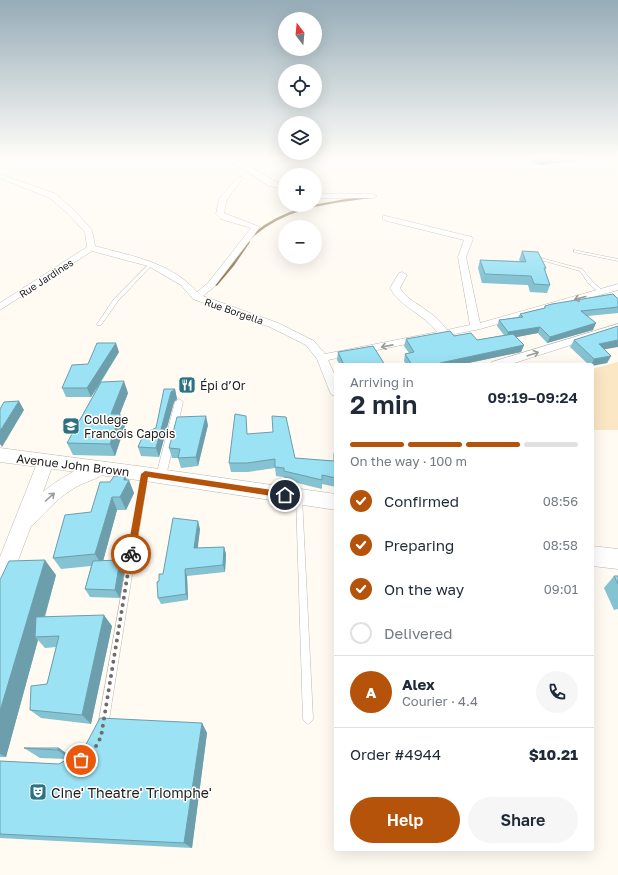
<!DOCTYPE html>
<html lang="en">
<head>
<meta charset="utf-8">
<style>
	:root { --surface:#fff; --page:#f6f6f7; --text:#1f2937; --muted:#747a83; --line:#e0e1e3; --accent:#b45309 }
	body { margin:0; font-family:"Golos Text",sans-serif; background:var(--page); color:var(--text); height:100vh; display:flex; flex-direction:column; font-size:15px; white-space:nowrap }
	* { box-sizing:border-box; margin:0 }
	p { font-size:13px; color:var(--muted) }
	.icon { flex:none; width:22px; height:22px; fill:none; stroke:currentColor; stroke-width:2; stroke-linecap:round; stroke-linejoin:round }
	.map { position:relative; flex:1; overflow:hidden }
	.panel { position:absolute; left:334px; top:363px; width:260px; height:488px; display:flex; flex-direction:column; background:var(--surface); border-radius:4px; box-shadow:0 4px 16px #0002 }
	.panel>* { flex:none }
	.needle { width:26px; rotate:344deg }
	.buttons { position:absolute; left:278px; top:12px; display:grid; gap:8px }
	.buttons a { display:grid; place-items:center; width:44px; height:44px; border-radius:50%; background:var(--surface); box-shadow:0 4px 16px #0002; font-size:20px }
	.pin { position:absolute; display:grid; place-items:center; width:34px; height:34px; color:#fff; margin:-17px; border:2px solid #fff; border-radius:50%; box-shadow:0 1px 4px #0007 }
	.courier { position:absolute; display:grid; place-items:center; width:40px; height:40px; margin:-20px; border:3px solid #b45309; border-radius:50%; background:#fff; color:#222; box-shadow:0 1px 5px #0007 }
	.overview em { font-style:normal; font-weight:600 }
	.overview div { display:flex; flex-direction:column-reverse }
	.overview { display:flex; align-items:center; justify-content:space-between; height:68px; padding:0 16px }
	h1 { font-size:26px; font-weight:600; line-height:30px }
	.bar { display:grid; grid-template-columns:repeat(4,1fr); gap:6px 4px; align-content:center; height:48px; padding:0 16px }
	.bar i { height:5px; border-radius:3px; background:var(--line) }
	.bar .active { background:var(--accent) }
	.bar p { grid-column:span 4 }
	.line { display:flex; align-items:center; gap:10px; padding:0 16px; border-top:1px solid var(--line) }
	.line div { flex:1 }
	.round { display:grid; place-items:center; flex:none; width:42px; height:42px; border-radius:21px; background:var(--page) }
	ol { padding:0 16px; list-style:none }
	li { display:flex; align-items:center; gap:12px; height:44px }
	li p { margin-inline-start:auto }
	li .icon { padding:4px; border-radius:50%; background:var(--accent); color:#fff; stroke-width:4 }
	li:last-child { color:var(--muted) }
	li i { width:22px; height:22px; border:2px solid var(--line); border-radius:50% }
	.button { display:flex; gap:8px; margin-top:auto; padding:8px 16px }
	.button a { flex:1; height:46px; border-radius:24px; background:var(--accent); color:#fff; font-size:16px; font-weight:600; line-height:46px; text-align:center }
	.button a+a { background:var(--page); color:var(--text) }
	.map>svg:first-child { display:block }
	.green { fill:#fbe7c4 }
	.lines { fill:none; stroke-linecap:round; stroke-linejoin:round }
	.stream-far1 { stroke:#8e7a56; stroke-width:2.5 }
	.stream { stroke:#8e7a56; stroke-width:3.5 }
	.service-casing { stroke:#bcb8b1; stroke-width:1 }
	.pedestrian-casing { stroke:#bcb8b1; stroke-width:1 }
	.minor-casing { stroke:#bcb8b1; stroke-width:1 }
	.tertiary-casing { stroke:#bcb8b1; stroke-width:1 }
	.secondary-casing { stroke:#bcb8b1; stroke-width:1 }
	.service { fill:#fff; fill-rule:evenodd }
	.pedestrian { fill:#fff; fill-rule:evenodd }
	.minor { fill:#fff; fill-rule:evenodd }
	.tertiary { fill:#fff; fill-rule:evenodd }
	.secondary { fill:#fff; fill-rule:evenodd }
	.wall { fill:#85c2d2 }
	.shaded-wall { fill:#6c9eab }
	.building { fill:#9be2f4; stroke:#6c9eab }
	.oneway { stroke:#9c9b99 }
	.route { fill:#b45309 }
	.done { stroke:#6f6c68; stroke-width:4; stroke-dasharray:0 7.2 }
	.labels { text-anchor:middle; dominant-baseline:central; stroke-width:3; stroke-linejoin:round; paint-order:stroke }
	.far-street-label { font-size:10px; fill:#22201d; stroke:#fff }
	.poi-label { font-size:12px; fill:#22201d; stroke:#fff; text-anchor:start }
	.street-label { font-size:12px; fill:#22201d; stroke:#fff }
	.near-poi-label { font-size:14px; fill:#22201d; stroke:#fff; text-anchor:start }
</style>
</head>
<body>
<div class="map">
<svg width="618" height="875" viewBox="0 0 618 875">
	<rect width="100%" height="100%" fill="#fffaf2"/>
	<polygon class="green" points="618,362 618,430 592,430 592,369"/>
	<g class="lines">
		<path class="stream-far1" d="M252 236C287 206 326 203 370 197"/>
		<polyline class="stream" points="216,284 233,264 248,242"/>
		<g class="service-casing">
			<g id="service">
				<polygon points="574,250 618,259 618,261 574,252"/>
				<polygon points="541,258 582,269 593,282 604,292 602,293 600,293 589,284 580,271 541,260"/>
				<polygon points="150,263 153,264 118,301 101,325 97,325 97,324 114,299"/>
				<polygon points="143,472 147,472 148,474 108,726 106,729 103,731 100,729 98,726"/>
				<polygon points="299,494 301,495 302,497 313,719 311,722 308,724 305,722 303,719 296,497 297,495"/>
			</g>
		</g>
		<g class="pedestrian-casing">
			<polygon id="pedestrian" points="179,399 183,402 166,476 164,479 158,479 156,476 175,402"/>
		</g>
		<g class="minor-casing">
			<g id="minor">
				<path d="M228 159C247 159 265 180 285 185V189L269 186Z"/>
				<path d="M0 174 56 194 74 210 92 230 95 246C131 256 171 262 197 292L208 283 251 228 221 219 216 214 219 199 238 177H242V179L227 199 224 213 260 227 214 287 203 296 278 323 314 341 325 354 437 332C424 314 401 308 390 288L399 273 402 272 407 275 400 288C406 299 417 303 426 310 434 315 441 322 447 330L470 325 458 257 464 240 383 220V216H386L472 237 473 239 466 257 480 323 618 284V290L480 329 450 335 445 338 441 337 328 360 336 378V396L332 395 330 392 317 359 306 345 270 327 193 299 181 285 148 266 92 251 0 310V303L87 247 85 232 68 214 50 198 0 178Z"/>
				<polygon points="315,188 321,189 322,194 373,194 377,196 373,198 319,198 315,196"/>
				<polygon points="618,324 618,330 508,365 490,365 492,362"/>
			</g>
		</g>
		<g class="tertiary-casing">
			<path id="tertiary" d="M46 455 52 457 54 461 43 492C56 481 89 459 106 464L108 469C104 478 86 481 76 487 60 496 47 510 34 524L31 526 7 590 0 592V557L38 461 40 457Z"/>
		</g>
		<g class="secondary-casing">
			<g id="secondary">
				<polygon points="0,448 145,467 336,494 336,510 145,481 0,462"/>
				<polygon points="592,546 618,549 618,569 592,566"/>
			</g>
		</g>
		<use href="#service" class="service"/>
		<use href="#pedestrian" class="pedestrian"/>
		<use href="#minor" class="minor"/>
		<use href="#tertiary" class="tertiary"/>
		<use href="#secondary" class="secondary"/>
	</g>
	<g class="wall">
		<polygon points="529,159 589,159 540,165 530,162"/>
		<polygon points="522,251 546,268 545,270 550,285 547,293 530,292 528,285 482,283 478,268 480,260 520,261 519,260"/>
		<polygon points="618,299 618,313 588,316 593,330 547,343 538,333 516,337 524,345 521,352 459,365 406,365 404,361 405,354 409,353 404,346 406,339 454,336 477,340 504,335 497,326 499,320 518,317 520,314 544,308 545,306"/>
		<polygon points="574,340 604,349 611,356 607,363 589,365 570,347"/>
		<polygon points="119,352 101,382 128,393 120,414 125,426 115,456 73,455 67,443 98,387 91,397 66,397 62,388 88,364"/>
		<polygon points="338,352 385,365 340,365 337,360"/>
		<polygon points="175,389 177,399 174,402 159,457 141,456 138,447 156,428"/>
		<polygon points="208,425 198,466 181,468 178,458 172,458 169,448"/>
		<polygon points="247,425 247,434 295,458 334,461 334,453 336,453 336,487 322,484 322,489 285,480 284,477 276,476 275,468 248,472 231,472 229,463"/>
		<polygon points="125,476 127,480 134,493 126,510 117,510 103,561 125,568 120,598 90,597 85,589 91,566 61,569 53,558 91,512 110,482"/>
		<polygon points="200,529 197,548 224,547 226,554 225,572 187,576 188,600 161,604 158,598 159,581 163,574"/>
		<polygon points="56,575 45,617 112,626 91,724 41,718 30,710 47,684 56,647 45,648 38,640 6,757 0,757 0,580"/>
		<polygon points="614,576 618,576 618,609 614,610 604,588"/>
		<polygon points="202,723 207,733 192,848 0,838 0,761 59,764 67,759 40,758 24,748 59,748 71,757"/>
	</g>
	<g class="shaded-wall">
		<polygon points="557,159 589,159 540,165 541,161"/>
		<polygon points="596,323 593,330 547,343 550,337"/>
		<polygon points="540,327 538,333 506,339 508,332"/>
		<polygon points="618,340 618,347 595,351 599,344"/>
		<polygon points="116,343 119,352 91,397 87,388"/>
		<polygon points="524,345 521,352 459,365 439,365 440,363"/>
		<polygon points="611,356 607,363 592,366 592,365 591,365 594,359"/>
		<polygon points="124,381 128,393 115,426 111,414"/>
		<polygon points="175,389 177,399 174,402 159,457 156,448 171,392"/>
		<polygon points="19,401 24,410 2,447 0,444 0,431"/>
		<polygon points="120,414 125,426 115,456 110,444"/>
		<polygon points="206,416 208,425 198,466 196,457"/>
		<polygon points="125,476 128,483 129,480 134,493 126,510 120,497"/>
		<polygon points="112,497 117,510 102,565 95,554"/>
		<polygon points="198,521 200,529 197,555 194,548"/>
		<polygon points="224,547 226,554 225,572 223,565"/>
		<polygon points="45,560 56,575 39,637 35,637 38,640 6,757 0,754 0,711"/>
		<polygon points="120,560 125,568 120,598 115,590"/>
		<polygon points="185,569 187,576 188,600 186,594"/>
		<polygon points="104,615 112,626 91,724 82,715"/>
		<polygon points="202,723 207,733 192,848 184,843"/>
		<polygon points="59,748 73,758 71,759 57,750"/>
	</g>
	<g class="building">
		<polygon points="536,159 557,159 541,161"/>
		<polygon points="522,251 538,252 546,268 544,268 550,285 534,284 531,276 485,274 480,260 526,262"/>
		<polygon points="613,294 618,299 618,307 581,311 596,323 550,337 540,327 508,332 499,320 523,317 520,314 545,308 545,306 552,304"/>
		<polygon points="618,326 618,340 599,344 611,356 594,359 574,340"/>
		<polygon points="450,331 454,336 471,333 477,340 513,334 524,345 440,363 442,365 412,365 405,354 414,352 406,339"/>
		<polygon points="97,343 116,343 87,388 62,388 72,365 88,364"/>
		<polygon points="373,346 385,365 344,365 338,352"/>
		<polygon points="124,381 111,414 120,414 110,444 67,443 101,382"/>
		<polygon points="164,389 175,389 171,392 156,448 138,447 144,433 156,428"/>
		<polygon points="19,401 0,431 0,409 4,402"/>
		<polygon points="235,414 246,416 247,434 273,432 272,416 286,417 295,458 334,461 334,453 336,453 336,478 322,475 322,480 284,471 284,468 275,467 275,459 247,463 229,463"/>
		<polygon points="206,416 196,457 178,458 180,449 169,448 177,417"/>
		<polygon points="114,476 125,476 124,480 129,480 120,497 112,497 95,554 53,558 65,515 91,512 100,482 110,482"/>
		<polygon points="173,518 198,521 194,548 224,547 223,565 185,569 186,594 158,598 157,582 159,581 159,574 163,574"/>
		<polygon points="45,560 0,711 0,580 9,561"/>
		<polygon points="120,560 115,590 85,589 93,561"/>
		<polygon points="614,576 618,576 618,584"/>
		<polygon points="104,615 82,715 30,710 31,686 47,684 59,636 35,637 36,617"/>
		<polygon points="100,718 202,723 184,843 0,834 0,761 59,764 83,750"/>
		<polygon points="24,748 59,748 57,750"/>
	</g>
	<defs><path id="oneway-shaft" d="M-6 0H5M1.5-3L5.5 0L1.5 3" fill="none" stroke-width="1.6" stroke-linecap="round" stroke-linejoin="round"/></defs>
	<g class="oneway">
		<use href="#oneway-shaft" transform="translate(580 298) rotate(165)"/>
		<use href="#oneway-shaft" transform="translate(387 346) rotate(169)"/>
		<use href="#oneway-shaft" transform="translate(533 354) rotate(-18)"/>
		<use href="#oneway-shaft" transform="translate(50 497) rotate(-42)"/>
	</g>
	<linearGradient id="sky" x2="0" y2="1"><stop stop-color="#96acb7"/><stop offset="0.56" stop-color="#fffdf9"/><stop offset="1" stop-color="#fffdf9" stop-opacity="0"/></linearGradient>
	<rect width="618" height="282" fill="url(#sky)"/>
	<polygon class="route" points="145,471 285,492 288,495 285,498 148,477 135,554 131,558 127,554 141,474"/>
	<g class="lines">
		<polyline class="done" points="81,760 91,755 101,737 131,554"/>
	</g>
	<defs>
		<g id="restaurant-square" transform="scale(0.9)"><rect x="-9" y="-9" width="18" height="18" rx="4" fill="#2d7281" stroke="#fff"/><path d="M-5-6h1v4h1v-4h1v4h1v-4h1v5L-1.5 .5V6h-2V.5L-5-1ZM5-6V6H3V1.5H1.5Q1.5-4 5-6Z" fill="#fff"/></g>
		<g id="school-square" transform="scale(0.9)"><rect x="-9" y="-9" width="18" height="18" rx="4" fill="#2d7281" stroke="#fff"/><path d="M0-5L7-2L0 1L-7-2ZM-4 1L0 2.5L4 1V4Q0 6-4 4Z" fill="#fff"/></g>
		<g id="theatre-square" transform="scale(0.9)"><rect x="-9" y="-9" width="18" height="18" rx="4" fill="#2d7281" stroke="#fff"/><path d="M-5-5.5Q0-4 5-5.5V0Q5 5 0 6Q-5 5-5 0ZM-3.3-2.5H-1v1.5H-3.3ZM1-2.5H3.3v1.5H1ZM-2.8 1Q0 5.5 2.8 1Z" fill="#fff"/></g>
	</defs>
	<g fill-rule="evenodd">
		<use href="#restaurant-square" x="187" y="385"/>
		<use href="#school-square" x="71" y="426"/>
		<use href="#theatre-square" x="38" y="792"/>
	</g>
	<g class="labels">
		<g class="far-street-label">
			<text transform="translate(46 278) rotate(-33)">Rue Jardines</text>
			<text transform="translate(234 311) rotate(19)">Rue Borgella</text>
		</g>
		<g class="poi-label">
			<text x="200" y="385">Épi d’Or</text>
			<text x="84" y="419">College<tspan x="84" dy="14">Francois Capois</tspan></text>
		</g>
		<g class="street-label">
			<text transform="translate(73 465) rotate(7)">Avenue John Brown</text>
		</g>
		<g class="near-poi-label">
			<text x="51" y="792">Cine' Theatre' Triomphe'</text>
		</g>
	</g>
</svg>
<div class="buttons">
<a><svg class="needle" viewBox="-14 -14 28 28"><path d="M0-13l5 13h-10z" fill="#e53935"/><path d="M0 13l5-13h-10z" fill="#747a83"/></svg></a>
<a><svg class="icon" aria-label="locate" viewBox="0 0 24 24"><circle cx="12" cy="12" r="6"/><path d="M12 2v4M12 18v4M2 12h4M18 12h4"/></svg></a>
<a><svg class="icon" aria-label="layers" viewBox="0 0 24 24"><path d="M12 4l9 5-9 5-9-5zM3 14l9 5 9-5"/></svg></a>
<a>+</a>
<a>−</a>
</div>
<div class="pin" style="left:81px;top:760px;background:#ea580c"><svg class="icon" aria-label="bag" viewBox="0 0 24 24"><path d="M5 8h14l-1 12H6zM9 8a3 3 0 0 1 6 0"/></svg></div>
<div class="pin" style="left:285px;top:495px;background:#1f2937"><svg class="icon" aria-label="home" viewBox="0 0 24 24"><path d="M3 11l9-7 9 7M6 9v11h12V9"/></svg></div>
<div class="courier" style="left:131px;top:554px"><svg class="icon" aria-label="bike" viewBox="0 0 24 24"><circle cx="6" cy="16" r="4"/><circle cx="18" cy="16" r="4"/><path d="M6 16l4-8h5l3 8M10 8l3 8H6M13 5h3"/></svg></div>
<section class="panel">
<div class="overview"><div><h1>2 min</h1><p>Arriving in</p></div><em>09:19–09:24</em></div>
<div class="bar"><i class="active"></i><i class="active"></i><i class="active"></i><i></i><p>On the way · 100 m</p></div>
<ol>
<li><svg class="icon" aria-label="check" viewBox="0 0 24 24"><path d="M5 12l5 5 9-10"/></svg>Confirmed<p>08:56</p></li>
<li><svg class="icon" aria-label="check" viewBox="0 0 24 24"><path d="M5 12l5 5 9-10"/></svg>Preparing<p>08:58</p></li>
<li><svg class="icon" aria-label="check" viewBox="0 0 24 24"><path d="M5 12l5 5 9-10"/></svg>On the way<p>09:01</p></li>
<li><i></i>Delivered</li>
</ol>
<div class="line" style="height:72px"><b class="round" style="background:var(--accent);color:#fff">A</b><div><b>Alex</b><p>Courier · 4.4</p></div><a class="round"><svg class="icon" aria-label="phone" viewBox="0 0 24 24"><path d="M5 4h4l2 5-3 2q2 4 5 5l2-3 5 2v4C11 20 4 13 5 4z"/></svg></a></div>
<div class="line" style="height:52px"><div>Order #4944</div><b>$10.21</b></div>
<div class="button"><a>Help</a><a>Share</a></div>
</section>
</div>
</body>
</html>
